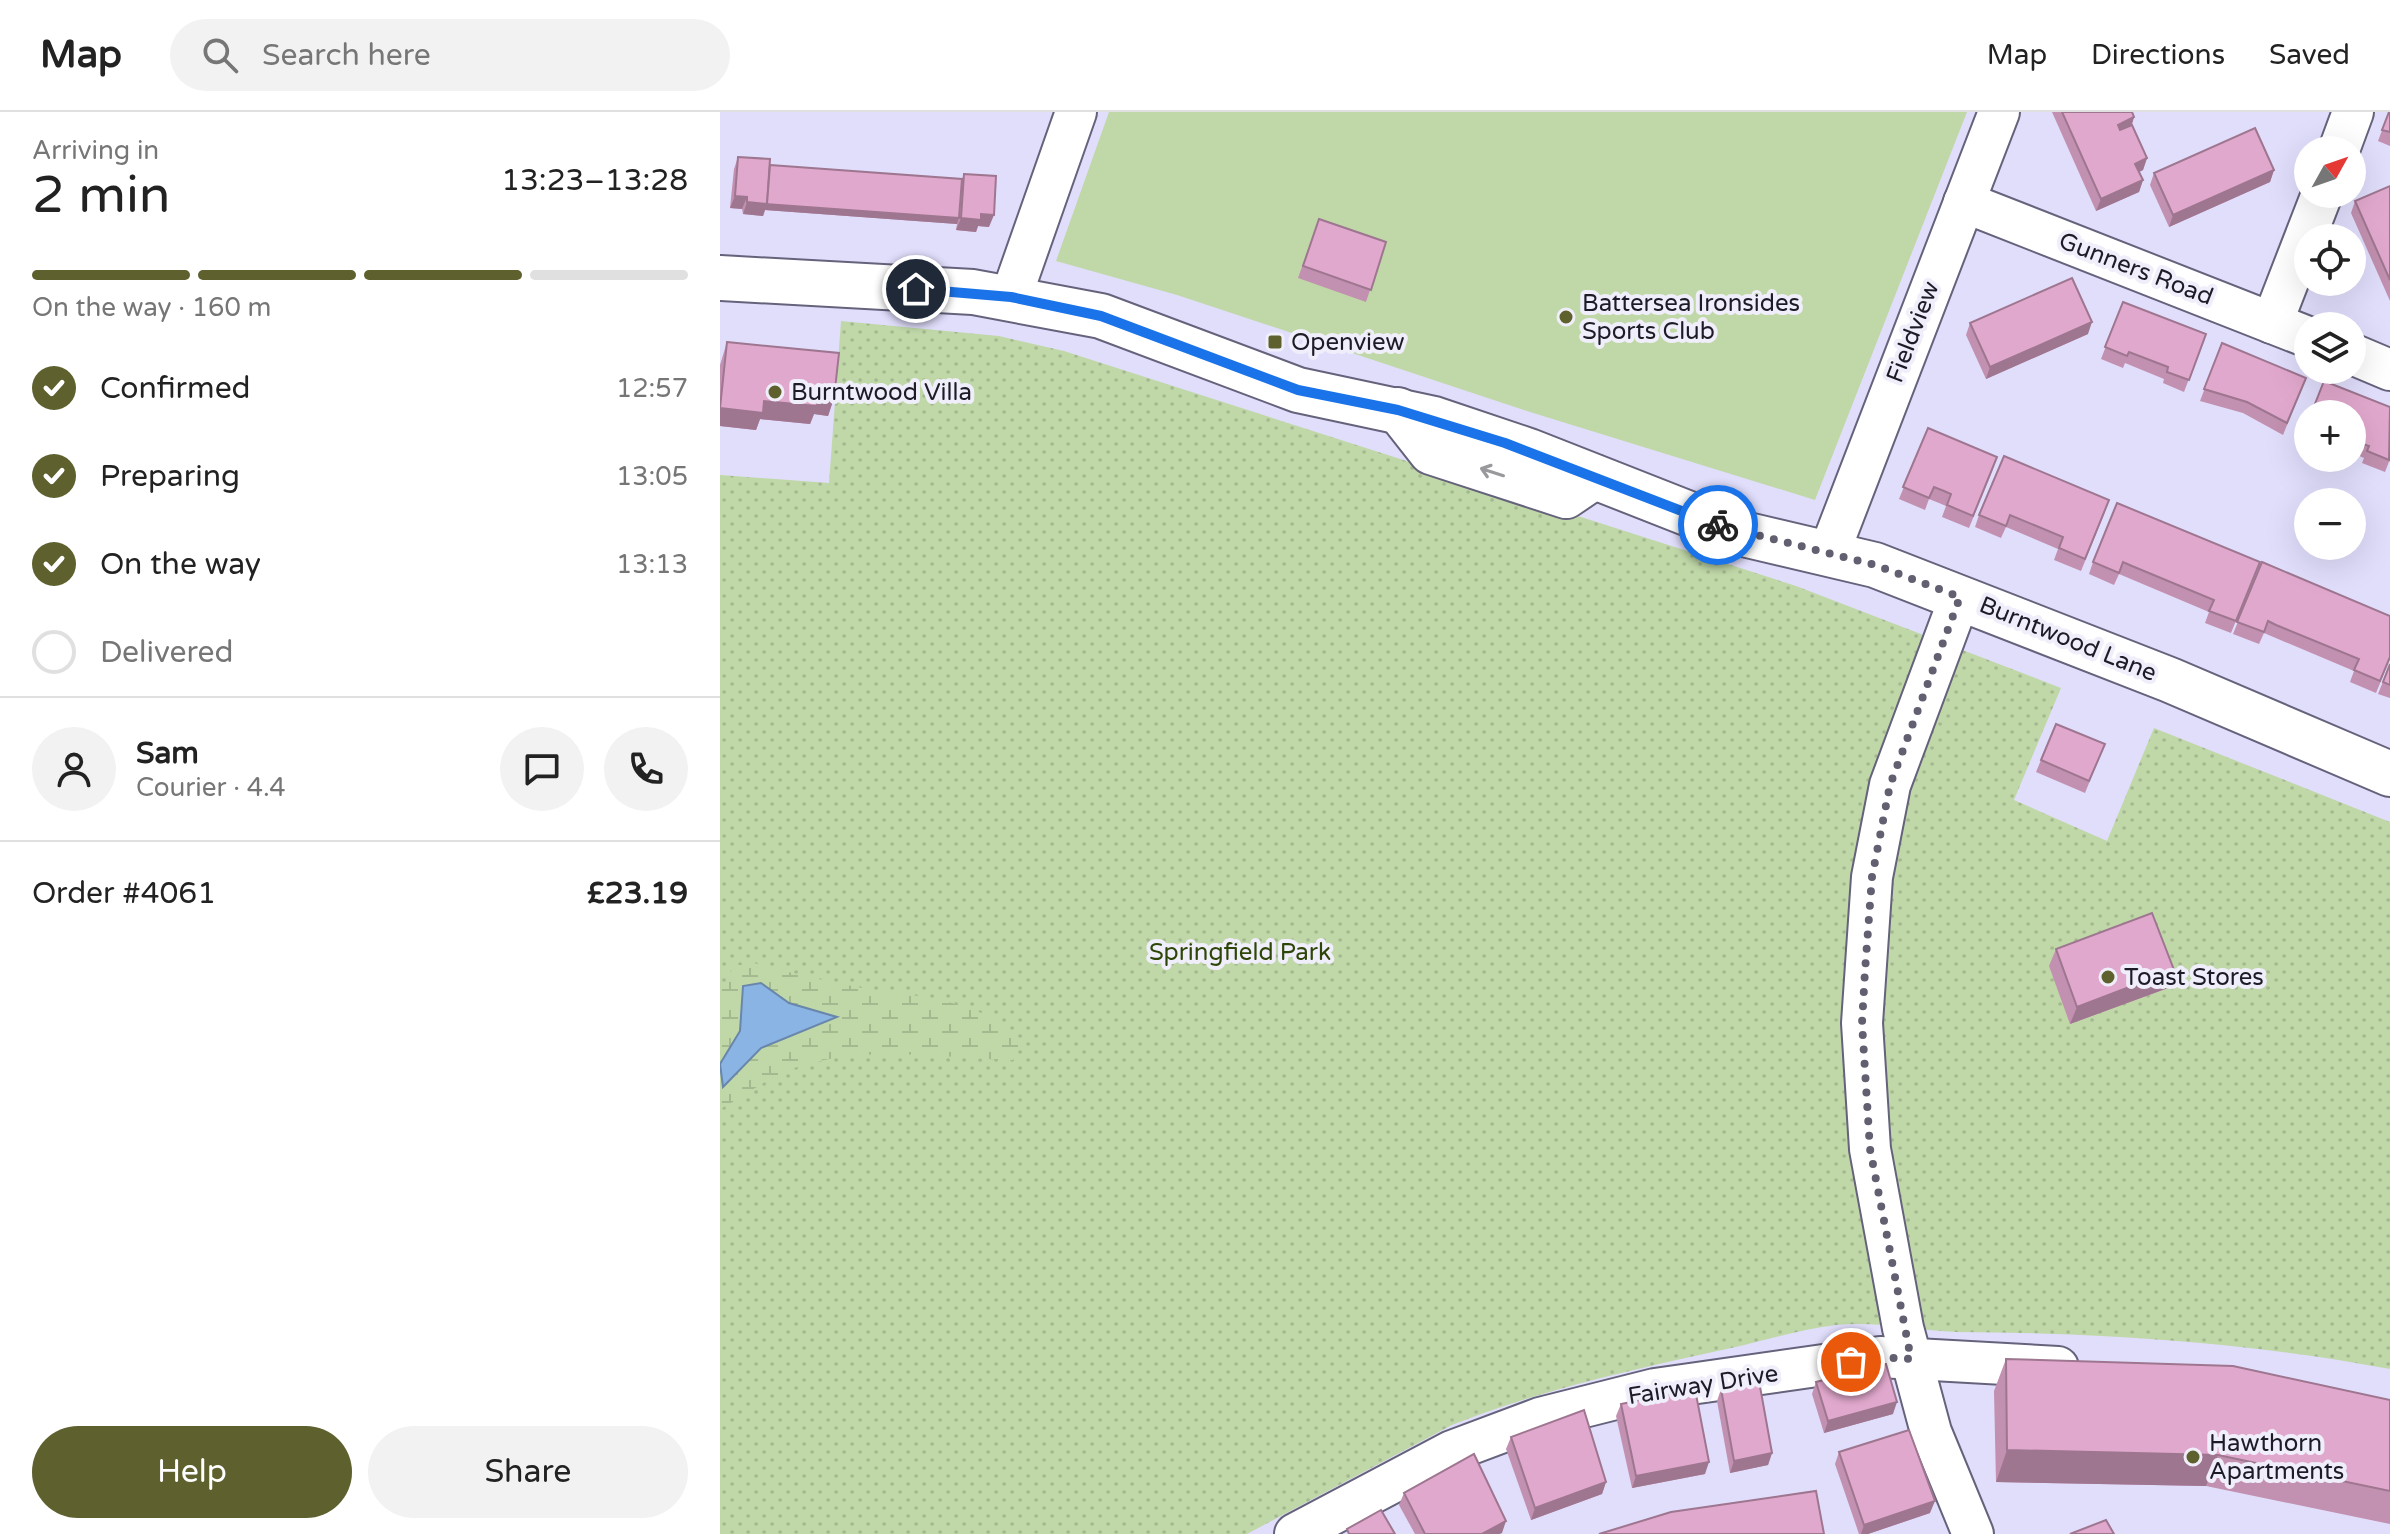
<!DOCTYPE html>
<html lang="en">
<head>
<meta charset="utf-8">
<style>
	:root { --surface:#fff; --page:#f2f2f2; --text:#222; --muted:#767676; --line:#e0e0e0; --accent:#5e602d }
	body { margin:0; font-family:"Varela Round",sans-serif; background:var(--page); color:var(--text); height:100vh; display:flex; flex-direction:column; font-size:30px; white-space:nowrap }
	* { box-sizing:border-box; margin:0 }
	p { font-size:26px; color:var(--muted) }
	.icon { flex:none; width:44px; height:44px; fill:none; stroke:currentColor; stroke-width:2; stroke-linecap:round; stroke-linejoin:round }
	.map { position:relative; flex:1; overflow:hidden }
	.sheet { display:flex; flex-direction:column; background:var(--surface); width:720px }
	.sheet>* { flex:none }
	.needle { width:52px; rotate:50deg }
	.buttons { position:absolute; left:1574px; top:24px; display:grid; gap:16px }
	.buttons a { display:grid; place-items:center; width:72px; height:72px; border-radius:50%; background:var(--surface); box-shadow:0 8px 32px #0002; font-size:40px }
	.pin { position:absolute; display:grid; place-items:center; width:68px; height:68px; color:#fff; margin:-34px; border:4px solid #fff; border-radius:50%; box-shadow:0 2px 8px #0007 }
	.courier { position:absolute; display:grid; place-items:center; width:80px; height:80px; margin:-40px; border:6px solid #1a73e8; border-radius:50%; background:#fff; color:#222; box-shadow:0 2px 10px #0007 }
	.head em { font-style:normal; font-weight:600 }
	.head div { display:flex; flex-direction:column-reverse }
	.head { display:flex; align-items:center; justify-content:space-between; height:136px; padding:0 32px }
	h1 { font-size:52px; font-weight:600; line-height:60px }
	.bar { display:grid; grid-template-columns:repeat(4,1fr); gap:12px 8px; align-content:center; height:96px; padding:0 32px }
	.bar i { height:10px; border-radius:6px; background:var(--line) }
	.bar .on { background:var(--accent) }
	.bar p { grid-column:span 4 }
	.line { display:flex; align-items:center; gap:20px; padding:0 32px; border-top:2px solid var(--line) }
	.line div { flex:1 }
	.round { display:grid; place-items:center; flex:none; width:84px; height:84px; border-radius:42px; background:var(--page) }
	ol { padding:0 32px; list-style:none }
	li { display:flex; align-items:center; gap:24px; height:88px }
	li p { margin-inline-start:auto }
	li .icon { padding:8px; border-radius:50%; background:var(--accent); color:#fff; stroke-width:4 }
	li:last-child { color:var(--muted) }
	li i { width:44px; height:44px; border:4px solid var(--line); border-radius:50% }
	.action { display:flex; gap:16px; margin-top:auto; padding:16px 32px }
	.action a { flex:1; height:92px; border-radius:48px; background:var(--accent); color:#fff; font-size:32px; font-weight:600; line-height:92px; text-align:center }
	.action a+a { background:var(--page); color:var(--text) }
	header { display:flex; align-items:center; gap:48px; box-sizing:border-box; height:112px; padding:0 40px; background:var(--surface); border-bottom:2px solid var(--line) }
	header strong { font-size:38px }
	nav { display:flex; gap:44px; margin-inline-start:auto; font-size:28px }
	.search { width:560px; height:72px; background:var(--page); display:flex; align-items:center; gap:20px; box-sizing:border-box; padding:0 28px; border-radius:44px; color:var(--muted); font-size:30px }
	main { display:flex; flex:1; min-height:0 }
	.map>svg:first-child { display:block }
	.green { fill:url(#green-dots) }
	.wetland { fill:url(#wetland-marsh) }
	.pitch { fill:#c0d8a8 }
	.water { fill:#8ab4e4; stroke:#6986ab; stroke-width:2 }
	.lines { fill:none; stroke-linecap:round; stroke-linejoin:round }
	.minor-casing { stroke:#65627c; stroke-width:44 }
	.major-casing { stroke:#65627c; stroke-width:48 }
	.minor { stroke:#fff; stroke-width:40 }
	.major { stroke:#fff; stroke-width:44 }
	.wall { fill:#c290b0 }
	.shaded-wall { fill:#9e7690 }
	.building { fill:#e1a8cd; stroke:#9e7690; stroke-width:2 }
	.oneway { stroke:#99989d }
	.done { stroke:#625f71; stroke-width:8; stroke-dasharray:0 14.4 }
	.route { stroke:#1a73e8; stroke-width:10 }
	.poi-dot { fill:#5e602d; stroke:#efeefa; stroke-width:3 }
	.labels { text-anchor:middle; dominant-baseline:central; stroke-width:8; stroke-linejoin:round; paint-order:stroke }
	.street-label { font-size:24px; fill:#1d1b26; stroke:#efeefa }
	.poi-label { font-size:24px; fill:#1d1b26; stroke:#efeefa; text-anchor:start }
	.park-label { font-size:24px; fill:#2d4506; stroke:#efeefa }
</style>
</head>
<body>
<header>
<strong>Map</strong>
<div class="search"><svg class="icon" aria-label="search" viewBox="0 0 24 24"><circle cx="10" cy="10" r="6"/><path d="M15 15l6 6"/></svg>Search here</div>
<nav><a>Map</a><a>Directions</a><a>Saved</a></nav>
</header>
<main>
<section class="sheet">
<div class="head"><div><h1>2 min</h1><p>Arriving in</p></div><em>13:23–13:28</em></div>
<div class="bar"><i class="on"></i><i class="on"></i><i class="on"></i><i></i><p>On the way · 160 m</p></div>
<ol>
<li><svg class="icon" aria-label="check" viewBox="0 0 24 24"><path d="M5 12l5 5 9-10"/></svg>Confirmed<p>12:57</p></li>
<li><svg class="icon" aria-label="check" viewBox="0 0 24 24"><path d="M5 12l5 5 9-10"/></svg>Preparing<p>13:05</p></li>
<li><svg class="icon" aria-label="check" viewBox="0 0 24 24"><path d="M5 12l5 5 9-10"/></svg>On the way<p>13:13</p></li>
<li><i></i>Delivered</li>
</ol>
<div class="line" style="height:144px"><a class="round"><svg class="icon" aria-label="person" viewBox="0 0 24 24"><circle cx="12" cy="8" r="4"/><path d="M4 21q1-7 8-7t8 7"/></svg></a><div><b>Sam</b><p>Courier · 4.4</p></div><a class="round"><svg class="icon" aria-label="chat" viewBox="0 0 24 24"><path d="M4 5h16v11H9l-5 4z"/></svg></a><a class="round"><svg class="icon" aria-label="phone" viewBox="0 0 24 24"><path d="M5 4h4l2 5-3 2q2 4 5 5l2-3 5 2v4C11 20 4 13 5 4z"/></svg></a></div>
<div class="line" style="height:104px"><div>Order #4061</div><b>£23.19</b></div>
<div class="action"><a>Help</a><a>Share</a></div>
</section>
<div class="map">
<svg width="1670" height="1422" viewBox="0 0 1670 1422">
	<defs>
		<pattern id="green-dots" width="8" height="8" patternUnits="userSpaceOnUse" patternTransform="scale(2)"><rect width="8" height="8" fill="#c0d8a8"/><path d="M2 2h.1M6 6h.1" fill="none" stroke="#a5b990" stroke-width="1.8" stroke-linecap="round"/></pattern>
		<pattern id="wetland-marsh" width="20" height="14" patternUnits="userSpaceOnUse" patternTransform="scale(2)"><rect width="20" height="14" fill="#c0d8a8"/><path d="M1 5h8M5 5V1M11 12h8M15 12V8" fill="none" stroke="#a5b990"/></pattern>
	</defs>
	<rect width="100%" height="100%" fill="#e1defc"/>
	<path class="green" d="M121 209 279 224 344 239 1076 474 1341 576 1294 688 1387 729 1434 616 1670 710V1257C1528 1230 1382 1221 1237 1220 1196 1219 1159 1209 1117 1213 1081 1217 1047 1228 1011 1236 916 1257 822 1277 732 1313L527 1422H0V363L109 371Z"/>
	<path class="wetland" d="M34 851C70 861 106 869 142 876 186 883 276 888 299 932L293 948C223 946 147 933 80 954 50 963 27 983 0 997L1 877 14 854Z"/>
	<polygon class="pitch" points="389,0 1247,0 1095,388 810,300 457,183 336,149"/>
	<polygon class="water" points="41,871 69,891 117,905 41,936 3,975 0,952 20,919 23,874"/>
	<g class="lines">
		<g class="minor-casing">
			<g id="minor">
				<polyline points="1619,38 1633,0"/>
				<polyline points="1244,90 1588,225"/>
				<polyline points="291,185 356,0"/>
				<polyline points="1552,211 1602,82"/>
				<polyline points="1632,242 1670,258"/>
				<polyline points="1109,441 1279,0"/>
				<polyline points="1240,485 1170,673 1152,765 1142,911 1150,1037 1183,1216 1211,1320 1253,1422"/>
				<polyline points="575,1422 732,1339 820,1306 935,1277 1160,1245 1338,1255"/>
			</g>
		</g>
		<g class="major-casing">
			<g id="major">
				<polyline points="0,166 253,180 381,204 578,278 714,307 809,339 1015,420 1155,453 1450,568 1670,662"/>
				<polyline points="678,298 711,340 846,384 874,365"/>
			</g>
		</g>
		<use href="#minor" class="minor"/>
		<use href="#major" class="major"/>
	</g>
	<g class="wall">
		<polygon points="1332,0 1412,0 1414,5 1412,13 1427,46 1423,58 1419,60 1423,68 1419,80 1376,99"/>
		<polygon points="1669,0 1670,0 1670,34 1658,29"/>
		<polygon points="18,45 50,53 242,67 244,62 269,115 258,114 256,120 236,118 237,112 45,98 43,104 23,102 22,97 10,96 14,57"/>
		<polygon points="1554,58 1550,70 1449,115 1430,73 1434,61"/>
		<polygon points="1670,74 1670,189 1631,101 1635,89"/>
		<polygon points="599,107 666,130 646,190 578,166"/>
		<polygon points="1403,190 1486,222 1464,280 1443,271 1444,267 1405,251 1403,256 1381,247"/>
		<polygon points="1250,211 1368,222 1266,267 1246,223"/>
		<polygon points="7,230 114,286 108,304 94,302 90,312 40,307 36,318 0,314 0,253"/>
		<polygon points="1502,231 1581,278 1563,323 1523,301 1480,289"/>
		<polygon points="1632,302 1670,347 1665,360 1642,351 1644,346 1632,341"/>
		<polygon points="1588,308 1588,328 1581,326"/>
		<polygon points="1208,316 1273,357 1249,416 1222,405 1226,394 1219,391 1209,387 1205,398 1179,387"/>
		<polygon points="1385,400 1361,459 1334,448 1338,437 1286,415 1281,426 1255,415 1259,403"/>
		<polygon points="1373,450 1540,450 1511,521 1485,511 1489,500 1399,462 1394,473 1369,462"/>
		<polygon points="1542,450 1670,547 1656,581 1630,570 1634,559 1544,521 1539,532 1513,522"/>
		<polygon points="1670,552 1670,586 1658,582"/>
		<polygon points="1380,644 1365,681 1316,660 1321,648"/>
		<polygon points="1336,837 1454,858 1448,876 1350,912 1329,854"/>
		<polygon points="1286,1247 1670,1288 1670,1412 1486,1374 1276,1370 1274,1279"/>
		<polygon points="1096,1270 1173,1302 1104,1321 1092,1282"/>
		<polygon points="1001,1277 1052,1341 1048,1353 1010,1361 997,1289"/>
		<polygon points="901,1292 985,1362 912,1376 896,1304"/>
		<polygon points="791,1325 886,1370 882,1382 811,1408 786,1337"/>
		<polygon points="1119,1340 1210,1401 1148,1422 1139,1422 1115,1352"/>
		<polygon points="684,1381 782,1421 779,1422 695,1422 679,1393"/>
	</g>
	<g class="shaded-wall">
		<polygon points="1414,5 1410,17 1393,25 1398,13"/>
		<polygon points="1427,46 1423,58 1411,64 1415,52"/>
		<polygon points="1554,58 1550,70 1449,115 1453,103"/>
		<polygon points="1423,68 1419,80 1376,99 1381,87"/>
		<polygon points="15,84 27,85 22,97 10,96"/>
		<polygon points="27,90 239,106 237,112 45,98 43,104 23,102"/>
		<polygon points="261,102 274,103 269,115 258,114 256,120 236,118 241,106"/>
		<polygon points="1372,210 1368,222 1266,267 1270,255"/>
		<polygon points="98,285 114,286 108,304 94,302 90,312 40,307 36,318 0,314 0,296 44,289"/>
		<polygon points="1454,858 1448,876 1350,912 1357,895"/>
		<polygon points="1177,1290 1173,1302 1104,1321 1108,1309"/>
		<polygon points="1287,1338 1498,1343 1486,1374 1276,1370"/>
		<polygon points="1052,1341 1048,1353 1010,1361 1014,1349"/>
		<polygon points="989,1350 985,1362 912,1376 916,1364"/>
		<polygon points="886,1370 882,1382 811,1408 815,1396"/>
		<polygon points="1215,1389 1210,1401 1148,1422 1141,1422 1144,1413"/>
		<polygon points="786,1409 782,1421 779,1422 762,1422"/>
	</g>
	<g class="building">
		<polygon points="1342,0 1412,0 1414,5 1398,13 1400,18 1412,13 1427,46 1415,52 1423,68 1381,87"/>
		<polygon points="1669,0 1670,0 1670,20 1662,18"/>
		<polygon points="1535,16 1554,58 1453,103 1434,61"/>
		<polygon points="18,45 50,47 47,92 27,90 27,85 15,84"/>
		<polygon points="50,53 242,67 239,106 45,92 47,92"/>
		<polygon points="244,62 276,64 274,103 261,102 261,108 241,106"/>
		<polygon points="1670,74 1670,168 1635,89"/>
		<polygon points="599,107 666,130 651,178 583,154"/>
		<polygon points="1352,166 1372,210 1270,255 1250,211"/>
		<polygon points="1403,190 1486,222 1469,268 1447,260 1448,255 1409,240 1407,244 1385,235"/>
		<polygon points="7,230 119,241 114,286 98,285 97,294 44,289 43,301 0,296"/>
		<polygon points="1502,231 1586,266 1567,311 1527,290 1484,277"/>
		<polygon points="1604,269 1670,295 1669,348 1647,339 1649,334 1632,328 1632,302 1591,302"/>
		<polygon points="1208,316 1277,345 1253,404 1227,393 1231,382 1224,379 1214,375 1209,386 1183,375"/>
		<polygon points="1284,344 1389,388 1365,447 1339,436 1343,425 1290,403 1286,414 1259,403"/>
		<polygon points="1397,391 1540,450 1516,509 1489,499 1494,488 1412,454 1403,450 1399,461 1373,450"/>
		<polygon points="1542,450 1670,504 1670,545 1660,569 1634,558 1639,547 1556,513 1548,509 1544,520 1517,510"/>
		<polygon points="1670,552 1670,573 1663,570"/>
		<polygon points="1336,612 1385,632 1369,669 1321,648"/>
		<polygon points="1432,801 1454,858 1357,895 1336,837"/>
		<polygon points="1286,1247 1513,1254 1670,1288 1670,1379 1498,1343 1287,1338"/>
		<polygon points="1166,1252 1177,1290 1108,1309 1096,1270"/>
		<polygon points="1039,1269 1052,1341 1014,1349 1001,1277"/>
		<polygon points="975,1277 989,1350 916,1364 901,1292"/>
		<polygon points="864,1298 886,1370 815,1396 791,1325"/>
		<polygon points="1189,1318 1215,1389 1144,1413 1119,1340"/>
		<polygon points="754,1342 786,1409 762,1422 705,1422 684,1381"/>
		<polygon points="1096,1379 1104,1422 879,1422 951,1400"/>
		<polygon points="661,1398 675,1422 629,1422 627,1417"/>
		<polygon points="1386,1408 1394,1422 1350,1422"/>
	</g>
	<defs><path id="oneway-shaft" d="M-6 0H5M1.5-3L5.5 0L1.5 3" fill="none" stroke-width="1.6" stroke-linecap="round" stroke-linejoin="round" transform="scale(2)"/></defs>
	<use class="oneway" href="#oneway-shaft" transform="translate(772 360) rotate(-162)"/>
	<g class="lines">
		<polyline class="done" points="998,413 1155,453 1240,485 1170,673 1152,765 1145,859 1142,911 1150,1037 1191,1247 1160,1245 1131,1250"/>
		<polyline class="route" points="196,177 291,185 381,204 578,278 678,298 785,331 998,413"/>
	</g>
	<g class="poi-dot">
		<circle cx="846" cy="205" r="8"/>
		<rect x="547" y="222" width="16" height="16" rx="4"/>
		<circle cx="55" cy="280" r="8"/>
		<circle cx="1388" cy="865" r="8"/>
		<circle cx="1473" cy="1345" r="8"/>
	</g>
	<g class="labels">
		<g class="street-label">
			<text transform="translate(1416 157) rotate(21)">Gunners Road</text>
			<text transform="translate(1193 220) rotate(-69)">Fieldview</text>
			<text transform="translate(1348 527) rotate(22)">Burntwood Lane</text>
			<text transform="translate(983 1273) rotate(-9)">Fairway Drive</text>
		</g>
		<g class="poi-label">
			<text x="862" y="191">Battersea Ironsides<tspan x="862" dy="28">Sports Club</tspan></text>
			<text x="571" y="230">Openview</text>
			<text x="71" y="280">Burntwood Villa</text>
			<text x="1404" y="865">Toast Stores</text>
			<text x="1489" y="1331">Hawthorn<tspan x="1489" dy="28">Apartments</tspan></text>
		</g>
		<g class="park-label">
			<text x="520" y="840">Springfield Park</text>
		</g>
	</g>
</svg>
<div class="buttons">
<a><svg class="needle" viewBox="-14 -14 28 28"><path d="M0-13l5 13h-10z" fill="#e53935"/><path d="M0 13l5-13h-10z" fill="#767676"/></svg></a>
<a><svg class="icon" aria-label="locate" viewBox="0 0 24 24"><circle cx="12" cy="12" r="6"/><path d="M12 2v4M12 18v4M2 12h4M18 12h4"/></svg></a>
<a><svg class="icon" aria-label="layers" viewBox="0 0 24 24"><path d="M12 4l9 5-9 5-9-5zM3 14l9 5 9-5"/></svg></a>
<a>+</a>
<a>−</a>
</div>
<div class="pin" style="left:1131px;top:1250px;background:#ea580c"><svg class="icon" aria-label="bag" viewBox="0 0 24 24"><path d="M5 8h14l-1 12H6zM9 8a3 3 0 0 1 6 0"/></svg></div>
<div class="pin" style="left:196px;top:177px;background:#1f2937"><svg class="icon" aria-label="home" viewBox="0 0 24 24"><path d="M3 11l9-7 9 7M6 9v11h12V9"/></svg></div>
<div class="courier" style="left:998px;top:413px"><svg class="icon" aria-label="bike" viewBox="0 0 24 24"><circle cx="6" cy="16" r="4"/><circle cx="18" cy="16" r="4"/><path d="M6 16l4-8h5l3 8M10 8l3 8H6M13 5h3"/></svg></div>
</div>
</main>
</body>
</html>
